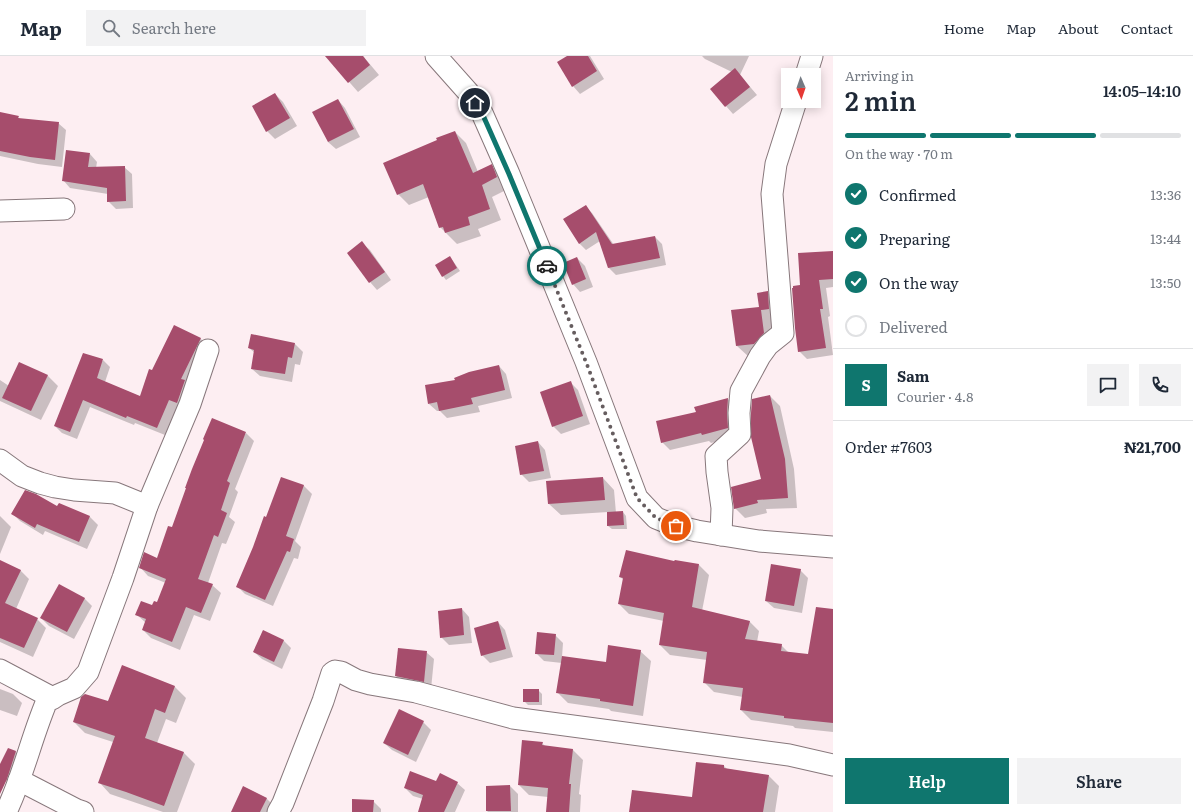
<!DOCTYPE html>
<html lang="en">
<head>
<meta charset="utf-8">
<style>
	:root { --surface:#fff; --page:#f2f2f3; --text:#1f2937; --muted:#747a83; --line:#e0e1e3; --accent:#0f766e }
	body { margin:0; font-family:Literata,serif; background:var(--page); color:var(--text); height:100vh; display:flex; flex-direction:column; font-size:15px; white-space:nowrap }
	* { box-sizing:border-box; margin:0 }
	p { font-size:13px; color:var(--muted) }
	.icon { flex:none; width:22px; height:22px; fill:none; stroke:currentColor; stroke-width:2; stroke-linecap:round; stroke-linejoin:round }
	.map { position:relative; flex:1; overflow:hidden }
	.panel { display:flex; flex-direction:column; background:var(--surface); width:360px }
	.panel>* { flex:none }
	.needle { width:26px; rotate:178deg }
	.tools { position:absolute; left:781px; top:12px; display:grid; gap:8px }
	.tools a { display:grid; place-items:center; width:40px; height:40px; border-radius:0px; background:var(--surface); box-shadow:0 2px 10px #0003; font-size:20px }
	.pin { position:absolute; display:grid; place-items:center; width:34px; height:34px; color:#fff; margin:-17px; border:2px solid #fff; border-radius:50%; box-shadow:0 1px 4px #0007 }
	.courier { position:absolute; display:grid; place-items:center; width:40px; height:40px; margin:-20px; border:3px solid #0f766e; border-radius:50%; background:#fff; color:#222; box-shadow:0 1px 5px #0007 }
	.headline em { font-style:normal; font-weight:600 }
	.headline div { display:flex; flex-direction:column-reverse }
	.headline { display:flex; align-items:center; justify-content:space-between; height:68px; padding:0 12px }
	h1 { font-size:26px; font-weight:600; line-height:30px }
	.bar { display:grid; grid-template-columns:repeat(4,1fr); gap:6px 4px; align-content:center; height:48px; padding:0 12px }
	.bar i { height:5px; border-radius:3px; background:var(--line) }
	.bar .current { background:var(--accent) }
	.bar p { grid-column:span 4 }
	.line { display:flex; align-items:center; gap:10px; padding:0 12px; border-top:1px solid var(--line) }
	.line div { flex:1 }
	.round { display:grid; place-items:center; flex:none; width:42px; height:42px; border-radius:0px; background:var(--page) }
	ol { padding:0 12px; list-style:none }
	li { display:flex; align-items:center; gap:12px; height:44px }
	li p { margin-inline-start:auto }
	li .icon { padding:4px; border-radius:50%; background:var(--accent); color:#fff; stroke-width:4 }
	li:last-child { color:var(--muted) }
	li i { width:22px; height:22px; border:2px solid var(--line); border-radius:50% }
	.action { display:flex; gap:8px; margin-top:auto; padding:8px 12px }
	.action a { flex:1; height:46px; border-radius:0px; background:var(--accent); color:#fff; font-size:16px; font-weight:600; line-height:46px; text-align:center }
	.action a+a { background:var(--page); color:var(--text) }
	header { display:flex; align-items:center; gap:24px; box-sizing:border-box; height:56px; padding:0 20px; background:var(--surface); border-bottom:1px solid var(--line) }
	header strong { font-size:19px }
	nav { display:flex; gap:22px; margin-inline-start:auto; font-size:14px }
	.search { width:280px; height:36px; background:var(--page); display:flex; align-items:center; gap:10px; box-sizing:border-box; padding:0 14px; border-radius:0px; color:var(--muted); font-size:15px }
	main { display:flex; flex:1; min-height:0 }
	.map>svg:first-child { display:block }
	.shadow { fill:#0003 }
	.building { fill:#a64d6c }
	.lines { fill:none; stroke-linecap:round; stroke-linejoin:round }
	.minor-casing { stroke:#87777b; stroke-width:23 }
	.minor { stroke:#fff; stroke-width:21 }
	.done { stroke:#665d5f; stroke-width:4; stroke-dasharray:0 7.2 }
	.route { stroke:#0f766e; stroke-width:5 }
</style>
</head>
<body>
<header>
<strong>Map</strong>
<div class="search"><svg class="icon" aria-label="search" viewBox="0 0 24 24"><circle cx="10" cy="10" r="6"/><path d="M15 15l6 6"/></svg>Search here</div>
<nav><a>Home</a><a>Map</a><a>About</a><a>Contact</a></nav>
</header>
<main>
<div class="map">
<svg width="833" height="756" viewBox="0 0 833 756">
	<rect width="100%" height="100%" fill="#fdeef2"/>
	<g class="shadow">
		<polygon points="325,0 363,0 379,19 358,36 329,3"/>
		<polygon points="569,0 590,0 604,23 580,38 573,30"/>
		<polygon points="702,0 749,0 740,19 757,39 733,58 711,33 732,16 705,3"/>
		<polygon points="275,38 283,46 297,70 275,83 267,75"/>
		<polygon points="338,44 345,52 360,81 336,93 328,86"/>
		<polygon points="0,57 18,61 20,63 58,67 66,74 62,111 38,108 0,100"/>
		<polygon points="455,76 466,87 478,116 491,109 502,121 508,133 492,141 501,164 478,173 481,180 457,188 440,171 429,141 409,149 398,138"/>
		<polygon points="90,98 97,106 96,112 124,111 132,118 133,152 116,153 108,145 108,138 70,132 63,124"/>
		<polygon points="585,150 592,157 614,189 655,181 662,188 666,209 616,219 609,212 600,185 586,194 579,187"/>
		<polygon points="362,187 370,194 391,224 377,234 370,226"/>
		<polygon points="833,196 833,231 826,232 830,260 828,261 833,299 807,303 799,295 801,230"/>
		<polygon points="450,201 453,205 460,215 446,224 443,220"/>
		<polygon points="577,202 585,210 593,231 580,236 573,228"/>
		<polygon points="767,236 779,248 775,289 749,301 737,290 760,252"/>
		<polygon points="252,280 295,288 303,296 300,309 295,308 292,326 260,320 252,313 255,297 249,292"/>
		<polygon points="200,282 207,290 185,354 177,351 165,379 135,367 134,369 90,351 77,383 62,377 55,370 103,304 110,311 105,326 141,341 153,315"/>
		<polygon points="19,307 48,320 58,330 41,364 0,345 0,324 9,330"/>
		<polygon points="499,310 506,318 512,342 478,350 480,356 447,362 440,355 437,355 429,348 457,325"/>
		<polygon points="571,327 578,334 590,368 561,378 553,370"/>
		<polygon points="770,340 780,350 794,413 797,452 766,453 767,457 745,462 735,452 762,424"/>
		<polygon points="728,343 736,351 735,380 711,387 709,385 670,394 662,386 697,357 696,352"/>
		<polygon points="246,377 254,385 235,433 238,436 229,461 235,466 226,488 222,487 208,527 212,529 221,537 210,565 194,559 180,594 151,582 143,574 146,567 136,558 157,548 166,527 148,520 140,511 158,503 172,472"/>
		<polygon points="538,386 545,394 551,422 529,426 521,418"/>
		<polygon points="281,422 304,430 312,438 295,485 301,491 298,503 294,502 273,550 245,538 237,530 267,462"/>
		<polygon points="603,422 614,434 616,457 623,456 626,460 627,473 612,473 608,470 608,456 561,459 549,448"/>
		<polygon points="59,448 90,461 98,469 87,493 45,475 43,479 20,465 12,457 58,452"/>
		<polygon points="0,460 11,471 0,498"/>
		<polygon points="0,506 20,514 29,523 16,553 37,563 46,572 33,601 0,586"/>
		<polygon points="675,506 699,509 709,519 702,555 749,565 759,575 757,586 781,589 789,597 809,599 833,554 833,676 795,672 793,670 751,664 741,654 743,641 714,636 704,626 707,604 670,599 660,589 664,565 629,558 619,548 624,524 620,521"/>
		<polygon points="800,514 808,522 802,557 774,552 766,545"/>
		<polygon points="84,542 92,550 74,583 49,570 41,562"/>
		<polygon points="462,553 469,561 472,587 449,589 441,581"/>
		<polygon points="498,566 505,574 513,601 490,607 482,599"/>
		<polygon points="263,575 284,585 291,592 282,613 262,603 254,596"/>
		<polygon points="555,579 563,587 562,601 607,607 640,595 651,605 643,660 611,655 609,653 568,647 558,637 562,607 544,605 536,597"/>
		<polygon points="426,596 434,603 431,633 404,628 396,620"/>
		<polygon points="123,610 175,631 186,642 176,667 166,663 157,687 184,697 195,708 177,756 163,756 110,738 100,727 113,686 85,677 74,666 108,646"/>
		<polygon points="0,633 13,638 22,647 17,660 0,654"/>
		<polygon points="538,634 542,638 542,649 528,649 524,645"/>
		<polygon points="423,666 431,674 416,706 392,694 384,687"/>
		<polygon points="542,687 545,690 573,694 583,704 579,738 581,739 580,756 547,756 548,741 529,739 519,729"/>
		<polygon points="9,693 16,696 23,704 15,729 5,724 0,719 0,710"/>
		<polygon points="724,710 727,713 768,719 779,730 775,756 630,756 693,742"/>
		<polygon points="437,726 457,727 465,734 455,756 419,756 423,743 413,740 405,732"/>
		<polygon points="510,730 518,738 518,756 488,756 487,755"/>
		<polygon points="266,742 274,750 271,756 232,756"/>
		<polygon points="373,745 381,753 381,756 353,756"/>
	</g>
	<g class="building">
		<polygon points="325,0 363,0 370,9 348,27"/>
		<polygon points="567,0 588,0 597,15 572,31 557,6"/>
		<polygon points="735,12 750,31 725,51 710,33"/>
		<polygon points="275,37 290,62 266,76 252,50"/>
		<polygon points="338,43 354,73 328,86 312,56"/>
		<polygon points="0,56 19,60 18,62 59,66 55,104 30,101 0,95"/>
		<polygon points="455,75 473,117 492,108 497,121 482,129 490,153 468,161 470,169 445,177 443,171 439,172 423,128 397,139 383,107 437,84 436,82"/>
		<polygon points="66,94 90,97 88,111 125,110 126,145 107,146 107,132 62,125"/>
		<polygon points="586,149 612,188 655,180 660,202 608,212 596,176 579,188 563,163"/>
		<polygon points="362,185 385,216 369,227 347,197"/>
		<polygon points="833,195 833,223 819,224 823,253 820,253 826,292 798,296 795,272 792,232 793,232 793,230 800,229 798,197"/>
		<polygon points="450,200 457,212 442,221 435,209"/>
		<polygon points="577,201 586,223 572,229 563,207"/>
		<polygon points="768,235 769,253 761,254 764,277 754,288 736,290 731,254 759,251 757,237"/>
		<polygon points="174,269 201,282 181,323 185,324 177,347 169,344 157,372 127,360 126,362 83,344 70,376 54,370 83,297 103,303 97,322 140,340 149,313 152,314"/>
		<polygon points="251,278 295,287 292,302 288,301 285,318 251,313 254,294 248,292"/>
		<polygon points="19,306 48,319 31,355 2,342"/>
		<polygon points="499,309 505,334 471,342 473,348 439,355 437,346 428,348 425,329 455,324 454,322 469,316"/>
		<polygon points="571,325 583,360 552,371 540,336"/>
		<polygon points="770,339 785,403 788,442 757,444 758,447 734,453 731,431 761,423 751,381 751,357 752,343"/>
		<polygon points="728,342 727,357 728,372 702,379 701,377 661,387 656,365 696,356 694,351"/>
		<polygon points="212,362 246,376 227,425 230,427 221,454 227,457 218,481 214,479 198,523 213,528 201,557 186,551 172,586 142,574 146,563 135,559 141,545 152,549 154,545 157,546 166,523 139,512 144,496 157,502 168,470 172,471 186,432 185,432 192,413 204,384 203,383"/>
		<polygon points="538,385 544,415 520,419 515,390"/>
		<polygon points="281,421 304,429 286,480 294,483 290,496 287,495 265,544 236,531 253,491 264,460 266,461"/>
		<polygon points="603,421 605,444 548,448 546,425"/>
		<polygon points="25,434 36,438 57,450 59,447 90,460 79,486 37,468 35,472 11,458"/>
		<polygon points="623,455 624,469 607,470 607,456"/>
		<polygon points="626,494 674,505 675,504 699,508 692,551 750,565 745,583 782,588 781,595 808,598 816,551 833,553 833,667 784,662 784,660 740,654 743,632 703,627 707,596 659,589 664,557 618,548 623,522 619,521"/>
		<polygon points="0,504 21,514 5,547 38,562 24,592 0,582"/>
		<polygon points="771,508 801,513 794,550 765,545"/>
		<polygon points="59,528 85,542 67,576 40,562"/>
		<polygon points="462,552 464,579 440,582 438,555"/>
		<polygon points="498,565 506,593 481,600 474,572"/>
		<polygon points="263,574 284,584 274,606 253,596"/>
		<polygon points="537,576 556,578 554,599 535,598"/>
		<polygon points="608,589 641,594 633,650 600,645 600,643 556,637 562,600 606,606"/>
		<polygon points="398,592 427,595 424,626 395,620"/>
		<polygon points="122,609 175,630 165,657 155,653 145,682 184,696 164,750 126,736 98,727 115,680 73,666 81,641 85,638 108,645"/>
		<rect x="523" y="633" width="16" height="13"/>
		<polygon points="399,653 424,665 408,699 383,687"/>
		<polygon points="522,684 543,686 542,689 573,693 569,728 571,728 569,756 546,756 548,732 518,729"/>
		<polygon points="8,692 16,695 7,723 0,738 0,708"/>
		<polygon points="696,706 724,709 724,712 769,719 763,756 629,756 632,734 692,741"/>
		<polygon points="410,715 436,725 440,717 458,726 444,756 418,756 423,739 404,732"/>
		<polygon points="510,729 511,755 486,755 486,730"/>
		<polygon points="243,730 267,742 260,756 231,756"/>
		<polygon points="352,743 374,744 373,756 352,756"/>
	</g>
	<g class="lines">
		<g class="minor-casing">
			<g id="minor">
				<polyline points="436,0 468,36 482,57 509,118 586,306 637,442 656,462 676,470 697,475 759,485 833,491"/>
				<polyline points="806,19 812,0"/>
				<polyline points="0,155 64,153"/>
				<polyline points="0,404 22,420 40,427 55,431 74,434 115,437 147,450"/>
				<polyline points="721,479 722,452 717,416 716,400 740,378 739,357 741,335 760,300 768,289 783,277 772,138 776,108 796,45"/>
				<polyline points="0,614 49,640"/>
				<polyline points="19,724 77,754 83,756"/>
				<path d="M6 756C24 719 32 678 49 640L52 643 58 639 74 632 88 616 123 522 147 450 190 348 208 294"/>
				<polyline points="278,756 283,747 323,645 332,617 335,615 341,616 356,624 370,628 416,636 513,662 789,699 833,709"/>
			</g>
		</g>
		<use href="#minor" class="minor"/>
	</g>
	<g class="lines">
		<polyline class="done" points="547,210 586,306 637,442 656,462 676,470"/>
		<polyline class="route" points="475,47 482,57 509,118 547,210"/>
	</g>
</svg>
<div class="tools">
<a><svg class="needle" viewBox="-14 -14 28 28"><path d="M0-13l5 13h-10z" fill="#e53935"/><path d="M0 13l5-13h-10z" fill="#747a83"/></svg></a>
</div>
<div class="pin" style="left:676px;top:470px;background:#ea580c"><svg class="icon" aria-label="bag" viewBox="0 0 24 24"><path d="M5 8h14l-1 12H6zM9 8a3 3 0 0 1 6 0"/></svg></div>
<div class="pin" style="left:475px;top:47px;background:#1f2937"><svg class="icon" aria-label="home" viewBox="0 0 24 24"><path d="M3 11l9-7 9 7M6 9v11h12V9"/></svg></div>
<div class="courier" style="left:547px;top:210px"><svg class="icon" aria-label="car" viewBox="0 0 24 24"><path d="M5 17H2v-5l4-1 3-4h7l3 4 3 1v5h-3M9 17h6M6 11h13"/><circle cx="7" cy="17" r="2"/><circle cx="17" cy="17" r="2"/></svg></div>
</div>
<section class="panel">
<div class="headline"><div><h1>2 min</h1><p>Arriving in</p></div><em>14:05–14:10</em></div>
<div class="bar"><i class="current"></i><i class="current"></i><i class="current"></i><i></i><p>On the way · 70 m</p></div>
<ol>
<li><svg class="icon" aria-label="check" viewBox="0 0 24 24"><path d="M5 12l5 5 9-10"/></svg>Confirmed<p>13:36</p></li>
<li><svg class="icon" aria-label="check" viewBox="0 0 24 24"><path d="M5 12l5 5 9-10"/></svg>Preparing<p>13:44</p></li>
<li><svg class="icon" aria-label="check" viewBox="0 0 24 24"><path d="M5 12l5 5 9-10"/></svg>On the way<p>13:50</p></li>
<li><i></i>Delivered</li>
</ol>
<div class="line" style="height:72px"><b class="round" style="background:var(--accent);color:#fff">S</b><div><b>Sam</b><p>Courier · 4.8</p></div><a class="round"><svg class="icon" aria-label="chat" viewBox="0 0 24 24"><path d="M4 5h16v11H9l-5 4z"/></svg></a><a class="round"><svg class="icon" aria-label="phone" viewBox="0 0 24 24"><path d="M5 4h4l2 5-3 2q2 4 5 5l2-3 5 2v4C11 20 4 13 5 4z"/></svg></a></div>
<div class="line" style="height:52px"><div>Order #7603</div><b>₦21,700</b></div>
<div class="action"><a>Help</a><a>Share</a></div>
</section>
</main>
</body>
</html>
